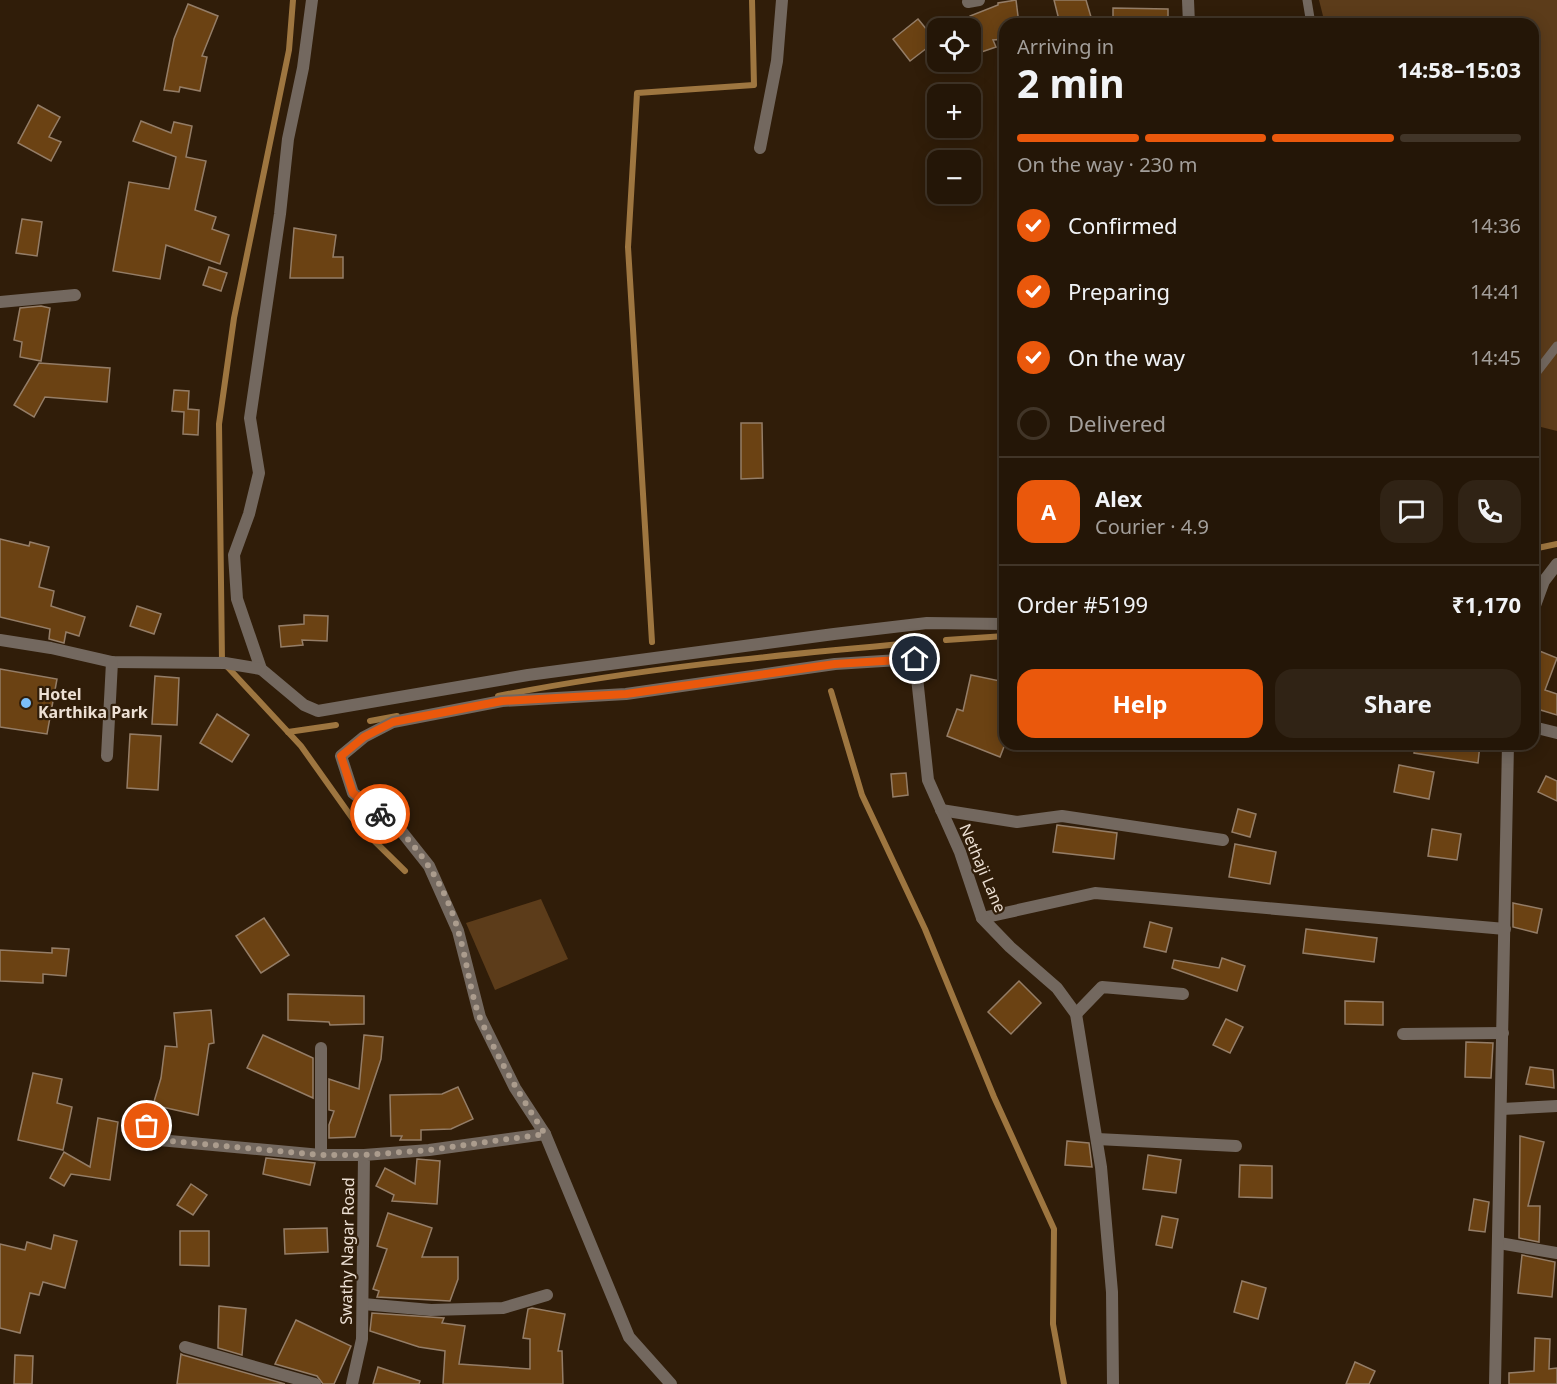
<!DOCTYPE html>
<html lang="en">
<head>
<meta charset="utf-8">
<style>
	:root { --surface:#241607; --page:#302315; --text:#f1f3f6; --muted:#a39f9b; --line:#413528; --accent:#ea580c }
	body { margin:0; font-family:"Noto Sans",sans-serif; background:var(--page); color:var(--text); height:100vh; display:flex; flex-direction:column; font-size:22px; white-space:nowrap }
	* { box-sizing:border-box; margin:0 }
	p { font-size:20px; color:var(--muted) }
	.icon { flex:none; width:33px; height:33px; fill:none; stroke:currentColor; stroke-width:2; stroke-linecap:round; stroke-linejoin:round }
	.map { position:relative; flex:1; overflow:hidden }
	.drawer { position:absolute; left:999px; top:18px; width:540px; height:732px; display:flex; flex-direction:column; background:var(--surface); border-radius:18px; box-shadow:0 3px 15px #0003,0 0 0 2px var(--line) }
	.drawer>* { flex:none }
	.buttons { position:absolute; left:927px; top:18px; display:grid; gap:12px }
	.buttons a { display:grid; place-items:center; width:54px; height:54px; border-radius:12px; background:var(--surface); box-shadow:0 3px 15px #0003,0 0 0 2px var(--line); font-size:30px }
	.pin { position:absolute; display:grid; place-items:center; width:51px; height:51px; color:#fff; margin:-26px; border:3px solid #fff; border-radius:50%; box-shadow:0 2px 6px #0007 }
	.courier { position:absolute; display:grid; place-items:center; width:60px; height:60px; margin:-30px; border:4px solid #ea580c; border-radius:50%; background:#fff; color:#222; box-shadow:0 2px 8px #0007 }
	.headline em { font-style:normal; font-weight:700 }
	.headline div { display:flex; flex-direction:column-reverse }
	.headline { display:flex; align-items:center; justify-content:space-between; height:102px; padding:0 18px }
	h1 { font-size:39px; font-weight:700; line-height:45px }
	.bar { display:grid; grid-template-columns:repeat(4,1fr); gap:9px 6px; align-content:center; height:72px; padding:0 18px }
	.bar i { height:8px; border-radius:4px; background:var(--line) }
	.bar .current { background:var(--accent) }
	.bar p { grid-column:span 4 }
	.line { display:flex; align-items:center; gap:15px; padding:0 18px; border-top:2px solid var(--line) }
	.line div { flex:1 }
	.round { display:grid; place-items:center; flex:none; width:63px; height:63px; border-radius:18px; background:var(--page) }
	ol { padding:0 18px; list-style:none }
	li { display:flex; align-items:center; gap:18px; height:66px }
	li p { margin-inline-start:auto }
	li .icon { padding:6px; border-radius:50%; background:var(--accent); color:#fff; stroke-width:4 }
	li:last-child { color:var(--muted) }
	li i { width:33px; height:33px; border:3px solid var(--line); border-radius:50% }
	.action { display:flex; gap:12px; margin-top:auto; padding:12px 18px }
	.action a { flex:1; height:69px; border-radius:18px; background:var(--accent); color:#fff; font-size:24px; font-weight:700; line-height:69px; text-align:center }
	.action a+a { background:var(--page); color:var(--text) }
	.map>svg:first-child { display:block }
	.green { fill:#5c3c1a }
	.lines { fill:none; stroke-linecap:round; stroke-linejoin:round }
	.stream { stroke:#9e7640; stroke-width:6 }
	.building { fill:#6b4213; stroke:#947d67; stroke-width:1.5 }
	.service { stroke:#73685f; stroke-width:9 }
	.minor { stroke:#73685f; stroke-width:12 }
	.done { stroke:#ab9c8d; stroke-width:6; stroke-dasharray:0 10.8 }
	.route { stroke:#ea580c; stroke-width:8 }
	.poi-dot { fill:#7bbef8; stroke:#301d09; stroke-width:2 }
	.labels { text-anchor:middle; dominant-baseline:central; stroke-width:4.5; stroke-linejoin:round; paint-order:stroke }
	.poi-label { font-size:16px; font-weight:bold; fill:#ede0d4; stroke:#301d09; text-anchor:start }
	.street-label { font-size:16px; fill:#ede0d4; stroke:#301d09 }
</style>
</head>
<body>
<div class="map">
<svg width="1557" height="1384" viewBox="0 0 1557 1384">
	<rect width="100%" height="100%" fill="#301d09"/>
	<g class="green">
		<polygon points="1319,0 1557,0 1557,431 1533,425 1533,24 1325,24"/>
		<polygon points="541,899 568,959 495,990 466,923"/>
	</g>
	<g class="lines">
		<g class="stream">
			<polyline points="293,0 289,50 234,318 219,424 222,661 301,746 355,822 405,871"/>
			<polyline points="1533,549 1557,544"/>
			<polyline points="946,640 1005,636"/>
			<polyline points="652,642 628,247 637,93 754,85 752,0"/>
			<polyline points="831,691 862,795 925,929 994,1097 1054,1229 1053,1324 1064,1384"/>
			<path d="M498 696C635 669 774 655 914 643"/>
			<polyline points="370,721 397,716"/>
			<polyline points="288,732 336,725"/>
		</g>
	</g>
	<g class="building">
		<polygon points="1016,0 1019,24 1005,24 1005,39 993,40 996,47 970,56 970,16 998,5 998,3"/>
		<polygon points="1054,0 1086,0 1091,17 1060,24"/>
		<polygon points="188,4 218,16 202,56 207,57 200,91 180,87 179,92 164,90 174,39"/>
		<polygon points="1113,8 1168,9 1168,24 1113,24"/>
		<polygon points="918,19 936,41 910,61 893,39"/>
		<polygon points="38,105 60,117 49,137 61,142 51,161 18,143"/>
		<polygon points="141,121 171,133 174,122 192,126 186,157 206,161 195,210 216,217 212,229 229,235 220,264 166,245 160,279 113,271 129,182 169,189 176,157 133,141"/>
		<polygon points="22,219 42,222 37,256 16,253"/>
		<polygon points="294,228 336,235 333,257 343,257 343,278 290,278"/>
		<polygon points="209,267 227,273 221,291 203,285"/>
		<polygon points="41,306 50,308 41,361 20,357 22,342 14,340 20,308"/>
		<polygon points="39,363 110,368 107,402 45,397 34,417 14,405"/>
		<polygon points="174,390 189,391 188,409 199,410 198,435 183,434 184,412 172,411"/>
		<polygon points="741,423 762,423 763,478 741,479"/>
		<polygon points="0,539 29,546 30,542 49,547 39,587 54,591 51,606 85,617 79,636 66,632 64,643 49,639 50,629 0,617"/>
		<polygon points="137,606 161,614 154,634 130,626"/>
		<polygon points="304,615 328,616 327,641 302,640 303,645 281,647 279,626 304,624"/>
		<polygon points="1537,650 1557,658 1545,690 1557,694 1557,715 1537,709 1533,718 1533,661"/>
		<polygon points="0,669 57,679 47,734 0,727"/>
		<polygon points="971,675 1005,682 1005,744 1000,757 947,736 957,709 963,711"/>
		<polygon points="155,676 179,678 177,725 152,724"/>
		<polygon points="217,714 249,735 232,762 200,743"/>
		<polygon points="130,734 161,736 158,790 127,788"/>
		<polygon points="1415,744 1480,744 1478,763 1414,753"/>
		<polygon points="1399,765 1434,772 1429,799 1394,792"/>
		<polygon points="906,773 908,795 893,797 891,774"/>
		<polygon points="1546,776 1557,781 1557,801 1538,792"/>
		<polygon points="1238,809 1256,814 1250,837 1232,832"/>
		<polygon points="1057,825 1117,833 1114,859 1053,852"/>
		<polygon points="1432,829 1461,834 1457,860 1428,856"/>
		<polygon points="1235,844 1276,852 1270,884 1229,877"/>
		<polygon points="1513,903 1542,909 1537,933 1513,927"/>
		<polygon points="264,918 289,955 261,973 236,936"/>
		<polygon points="1150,922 1172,928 1166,952 1144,947"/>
		<polygon points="1306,929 1377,938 1374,962 1303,953"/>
		<polygon points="52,948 69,949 66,976 43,974 43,983 0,981 0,950 52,953"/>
		<polygon points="1222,958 1245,966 1237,991 1172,968 1174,960 1219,968"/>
		<polygon points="1019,981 1041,1003 1011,1034 988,1012"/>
		<polygon points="288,994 364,996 364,1024 330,1025 329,1022 288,1020"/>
		<polygon points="1345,1001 1383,1002 1383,1025 1345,1024"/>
		<polygon points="211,1010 214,1043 209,1044 198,1115 153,1105 161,1078 165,1046 177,1047 174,1013"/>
		<polygon points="1226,1019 1243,1027 1230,1053 1213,1045"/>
		<polygon points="263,1035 313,1058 313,1098 247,1068"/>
		<polygon points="364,1035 383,1037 381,1059 355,1137 329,1138 329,1125 334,1111 329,1110 329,1079 359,1089"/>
		<polygon points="1466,1042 1493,1043 1491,1078 1465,1077"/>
		<polygon points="1530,1067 1553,1070 1554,1088 1526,1084"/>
		<polygon points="33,1073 62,1079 57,1103 72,1107 63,1150 18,1140"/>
		<polygon points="458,1087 473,1119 451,1129 421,1130 421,1140 400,1140 402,1136 391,1136 390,1095 442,1094"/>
		<polygon points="98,1118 118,1122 110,1180 71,1174 64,1186 50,1178 64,1152 90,1167"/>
		<polygon points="1520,1136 1544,1142 1528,1206 1540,1206 1539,1242 1519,1238"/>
		<polygon points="1067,1141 1089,1143 1092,1167 1065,1165"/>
		<polygon points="1148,1155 1181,1160 1176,1193 1143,1189"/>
		<polygon points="266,1158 315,1163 310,1185 263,1174"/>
		<polygon points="417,1159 440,1161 437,1204 392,1201 394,1195 376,1186 385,1168 415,1184"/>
		<polygon points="1240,1165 1272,1166 1272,1198 1239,1197"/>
		<polygon points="191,1184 207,1195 193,1215 177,1205"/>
		<polygon points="1474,1199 1489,1202 1485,1232 1469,1230"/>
		<polygon points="388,1213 432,1228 422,1257 458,1257 458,1279 450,1301 377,1297 379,1291 373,1289 387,1249 377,1246"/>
		<polygon points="1162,1216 1178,1219 1172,1248 1156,1245"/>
		<polygon points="327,1228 328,1252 285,1254 284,1229"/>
		<polygon points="180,1231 209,1231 209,1266 180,1265"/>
		<polygon points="54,1235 77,1241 65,1288 43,1282 39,1295 30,1293 20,1333 0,1328 0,1244 25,1250 27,1242 51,1249"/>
		<polygon points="1522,1255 1555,1262 1552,1297 1518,1293"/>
		<polygon points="1242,1281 1266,1288 1258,1319 1234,1312"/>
		<polygon points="219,1306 246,1309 242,1355 218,1348"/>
		<polygon points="532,1308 565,1314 558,1351 562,1351 563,1384 443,1384 445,1351 419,1347 370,1331 372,1313 444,1318 442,1323 465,1326 459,1364 530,1369 530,1339 523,1338 528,1309"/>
		<polygon points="296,1320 351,1346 334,1384 323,1384 317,1376 275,1364"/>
		<polygon points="1535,1338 1550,1339 1549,1369 1557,1368 1557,1384 1509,1384 1509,1373 1534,1371"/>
		<polygon points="181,1354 183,1355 285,1384 177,1384"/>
		<polygon points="15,1355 33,1356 32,1384 14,1384"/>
		<polygon points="1355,1362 1375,1371 1369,1384 1346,1384"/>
		<polygon points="378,1367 420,1381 419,1384 373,1384"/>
	</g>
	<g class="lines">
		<g class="service">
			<polyline points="1307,0 1311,24"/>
			<polyline points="1533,377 1557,346"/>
		</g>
		<g class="minor">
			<polyline points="312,0 303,68 288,139 280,214 250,418 259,473 249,514 234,555 237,599 261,669 304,705 318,711 528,675 834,634 927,623 1005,624"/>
			<polyline points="1188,0 1189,24"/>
			<polyline points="968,2 979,0"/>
			<polyline points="760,148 777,61 782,0"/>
			<polyline points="0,302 75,295"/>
			<polyline points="1533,611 1544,581 1557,564"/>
			<polyline points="0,640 51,648 112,662 225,663 261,669"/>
			<polyline points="1533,727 1557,733"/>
			<polyline points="107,756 112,662"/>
			<polyline points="941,810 1017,822 1062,816 1223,840"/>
			<polyline points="982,918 1095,893 1505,929"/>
			<polyline points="1076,1014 1102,987 1183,994"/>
			<polyline points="1403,1034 1503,1033"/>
			<polyline points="1502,1109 1557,1106"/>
			<polyline points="134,1112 159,1140 321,1155 364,1155"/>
			<polyline points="1097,1139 1236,1146"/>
			<polyline points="321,1155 321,1048"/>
			<polyline points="1499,1243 1557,1253"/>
			<polyline points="363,1304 431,1310 503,1308 547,1295"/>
			<polyline points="185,1347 315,1384"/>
			<polyline points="352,1384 362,1339 364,1155 429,1150 545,1134"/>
			<polyline points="671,1384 629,1337 545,1134 515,1088 480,1017 458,931 429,866 398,827 353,793 341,756 364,737 393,722 502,701 626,694 835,664 915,659 928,780 960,852 982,918 1010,947 1057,988 1076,1014 1101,1167 1112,1292 1113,1384"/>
			<polyline points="1495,1384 1508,744"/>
		</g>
	</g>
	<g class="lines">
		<path class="done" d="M147 1126 159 1140 321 1155H364L429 1150 545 1134C521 1097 498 1059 480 1018 470 992 467 961 459 934 447 888 418 842 380 814"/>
		<polyline class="route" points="380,814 353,793 341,756 364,737 393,722 502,701 626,694 835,664 915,659"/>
	</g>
	<circle class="poi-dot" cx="26" cy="703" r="6"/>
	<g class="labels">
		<g class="poi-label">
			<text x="38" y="694">Hotel<tspan x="38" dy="18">Karthika Park</tspan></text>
		</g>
		<g class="street-label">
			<text transform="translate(983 868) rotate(67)">Nethaji Lane</text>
			<text transform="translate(347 1251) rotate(-89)">Swathy Nagar Road</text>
		</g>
	</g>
</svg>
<div class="buttons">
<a><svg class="icon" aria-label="locate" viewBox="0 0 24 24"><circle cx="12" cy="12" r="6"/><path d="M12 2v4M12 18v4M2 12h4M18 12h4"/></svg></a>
<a>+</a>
<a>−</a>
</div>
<div class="pin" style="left:147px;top:1126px;background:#ea580c"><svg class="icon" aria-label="bag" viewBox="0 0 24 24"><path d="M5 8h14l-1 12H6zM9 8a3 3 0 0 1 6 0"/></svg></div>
<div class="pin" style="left:915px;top:659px;background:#1f2937"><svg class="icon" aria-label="home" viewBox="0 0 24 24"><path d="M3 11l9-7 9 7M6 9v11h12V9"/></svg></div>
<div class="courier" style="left:380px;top:814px"><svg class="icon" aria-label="bike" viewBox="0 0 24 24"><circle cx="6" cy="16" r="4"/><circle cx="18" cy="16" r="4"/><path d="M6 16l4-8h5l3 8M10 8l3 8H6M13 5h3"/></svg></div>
<section class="drawer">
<div class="headline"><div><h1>2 min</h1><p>Arriving in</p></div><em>14:58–15:03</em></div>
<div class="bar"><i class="current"></i><i class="current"></i><i class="current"></i><i></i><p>On the way · 230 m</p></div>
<ol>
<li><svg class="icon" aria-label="check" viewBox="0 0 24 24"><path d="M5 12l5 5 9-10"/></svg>Confirmed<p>14:36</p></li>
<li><svg class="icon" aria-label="check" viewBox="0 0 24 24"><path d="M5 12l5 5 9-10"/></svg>Preparing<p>14:41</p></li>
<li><svg class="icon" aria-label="check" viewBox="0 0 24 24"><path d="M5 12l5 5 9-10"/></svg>On the way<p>14:45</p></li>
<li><i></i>Delivered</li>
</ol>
<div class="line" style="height:108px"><b class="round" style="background:var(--accent);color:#fff">A</b><div><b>Alex</b><p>Courier · 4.9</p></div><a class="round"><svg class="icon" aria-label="chat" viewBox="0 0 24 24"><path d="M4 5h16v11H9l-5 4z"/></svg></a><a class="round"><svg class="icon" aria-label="phone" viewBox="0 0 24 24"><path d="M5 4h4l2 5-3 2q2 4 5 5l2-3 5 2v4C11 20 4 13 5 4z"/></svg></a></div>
<div class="line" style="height:78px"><div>Order #5199</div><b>₹1,170</b></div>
<div class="action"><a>Help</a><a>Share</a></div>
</section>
</div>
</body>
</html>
